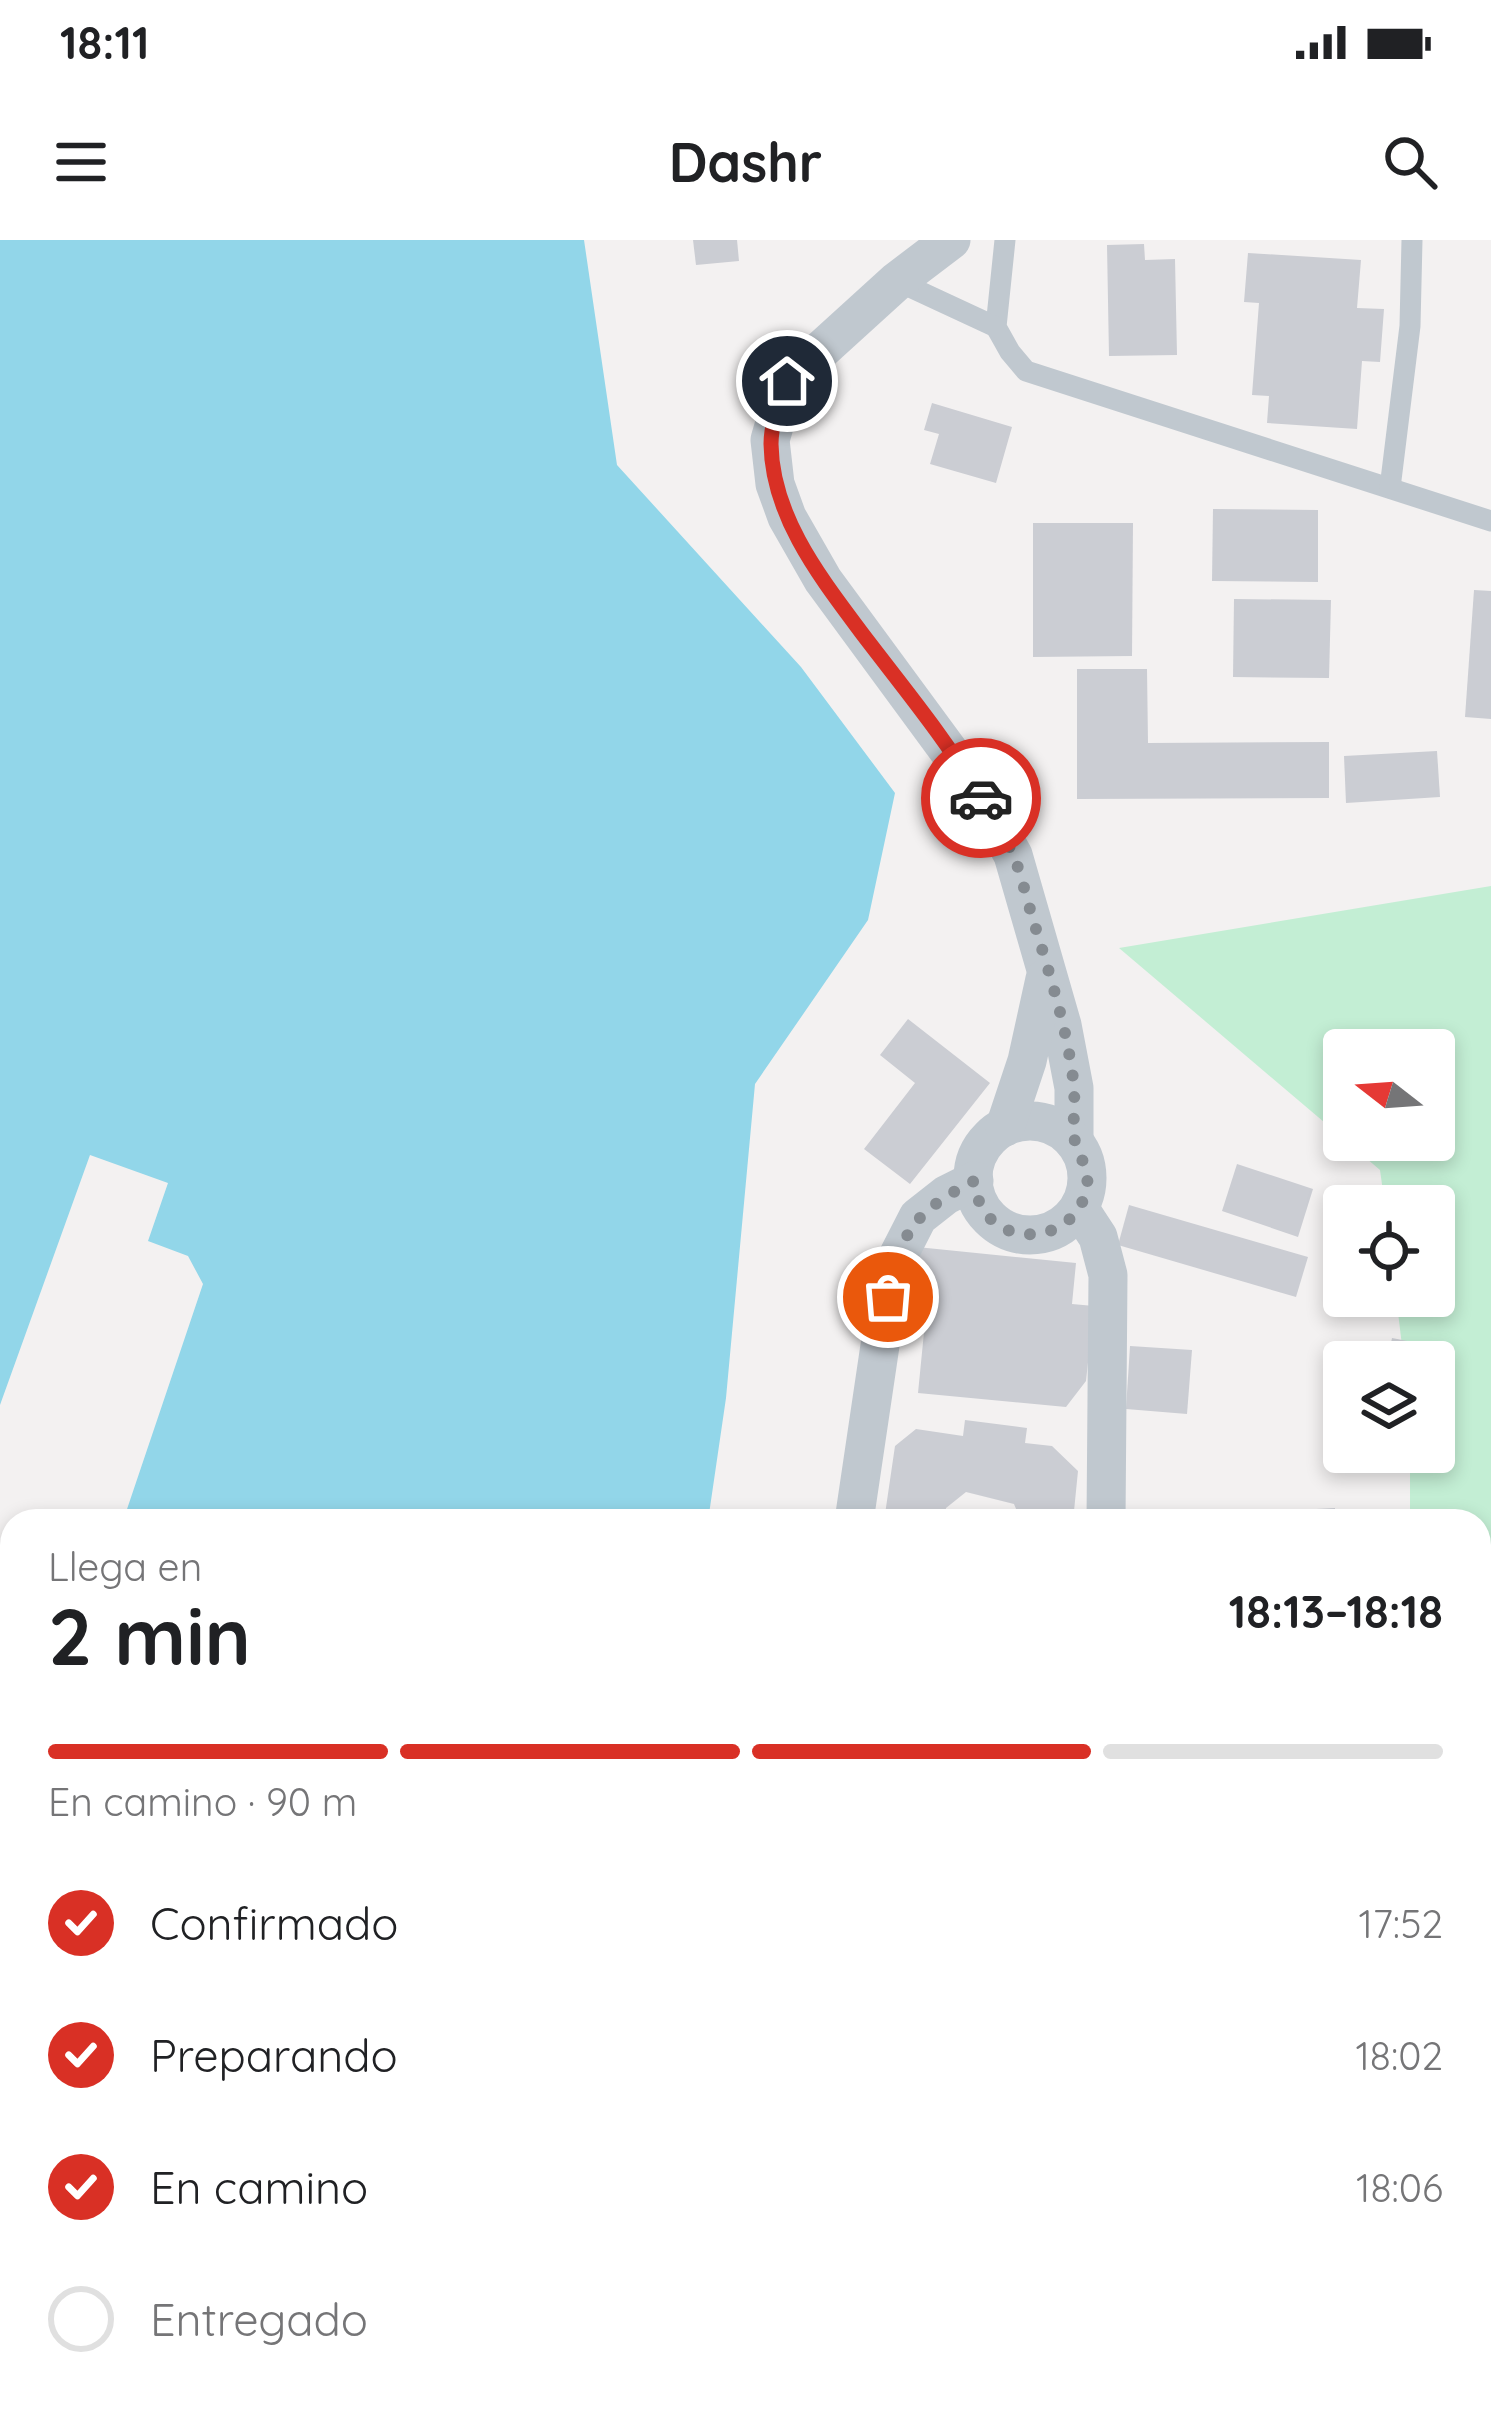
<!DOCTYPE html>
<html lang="es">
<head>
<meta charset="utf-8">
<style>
	:root { --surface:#fff; --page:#f2f2f2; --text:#202124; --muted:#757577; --line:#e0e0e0; --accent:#d93025 }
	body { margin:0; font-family:Quicksand,sans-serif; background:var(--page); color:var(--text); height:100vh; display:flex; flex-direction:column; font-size:45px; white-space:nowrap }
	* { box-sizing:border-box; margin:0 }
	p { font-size:39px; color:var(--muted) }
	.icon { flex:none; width:66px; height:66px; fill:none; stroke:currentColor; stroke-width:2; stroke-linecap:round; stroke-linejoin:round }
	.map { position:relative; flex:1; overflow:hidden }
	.drawer { position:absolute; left:0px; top:1269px; width:1491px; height:900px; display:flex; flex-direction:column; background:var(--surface); border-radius:36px 36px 0 0; box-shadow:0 6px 18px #0003 }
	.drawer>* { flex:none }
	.needle { width:78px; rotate:287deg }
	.buttons { position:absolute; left:1323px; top:789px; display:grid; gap:24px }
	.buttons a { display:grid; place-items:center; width:132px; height:132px; border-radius:12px; background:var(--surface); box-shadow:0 6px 18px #0003; font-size:60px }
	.pin { position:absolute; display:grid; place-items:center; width:102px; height:102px; color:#fff; margin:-51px; border:6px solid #fff; border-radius:50%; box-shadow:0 3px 12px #0007 }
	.courier { position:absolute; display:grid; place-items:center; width:120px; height:120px; margin:-60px; border:9px solid #d93025; border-radius:50%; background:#fff; color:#222; box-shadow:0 3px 15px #0007 }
	.headline em { font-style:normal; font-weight:700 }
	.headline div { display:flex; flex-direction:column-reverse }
	.headline { display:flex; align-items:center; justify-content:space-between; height:204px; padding:0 48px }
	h1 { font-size:78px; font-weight:700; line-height:90px }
	.bar { display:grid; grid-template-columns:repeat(4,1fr); gap:18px 12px; align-content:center; height:144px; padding:0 48px }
	.bar i { height:15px; border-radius:9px; background:var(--line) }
	.bar .on { background:var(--accent) }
	.bar p { grid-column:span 4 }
	ol { padding:0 48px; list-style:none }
	li { display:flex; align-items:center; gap:36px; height:132px }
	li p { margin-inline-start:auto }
	li .icon { padding:12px; border-radius:50%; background:var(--accent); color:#fff; stroke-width:4 }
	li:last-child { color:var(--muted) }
	li i { width:66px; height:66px; border:6px solid var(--line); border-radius:50% }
	.status { display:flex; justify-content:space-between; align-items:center; height:84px; padding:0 60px; background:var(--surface); direction:ltr }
	.status svg { height:33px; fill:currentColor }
	header { display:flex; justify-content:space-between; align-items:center; height:156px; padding:0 48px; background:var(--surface); font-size:54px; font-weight:700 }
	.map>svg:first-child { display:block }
	.green { fill:#c3eed4 }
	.water { fill:#92d6e9 }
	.pier { fill:#f3f1f1 }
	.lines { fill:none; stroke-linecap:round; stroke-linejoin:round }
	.stream { stroke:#92d6e9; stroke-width:10 }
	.building { fill:#cbcdd3 }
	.service { stroke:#c0c8cf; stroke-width:21 }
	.minor { stroke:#c0c8cf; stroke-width:39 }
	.done { stroke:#858b91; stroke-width:12; stroke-dasharray:0 21.6 }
	.route { stroke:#d93025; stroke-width:15 }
</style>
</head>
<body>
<div class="status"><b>18:11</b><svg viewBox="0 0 49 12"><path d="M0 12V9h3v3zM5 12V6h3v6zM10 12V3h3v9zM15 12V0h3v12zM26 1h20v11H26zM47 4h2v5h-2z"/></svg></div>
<header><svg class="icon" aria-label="menu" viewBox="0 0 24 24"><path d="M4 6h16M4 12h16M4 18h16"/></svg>Dashr<svg class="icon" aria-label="search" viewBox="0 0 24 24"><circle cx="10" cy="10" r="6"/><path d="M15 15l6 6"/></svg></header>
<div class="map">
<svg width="1491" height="2169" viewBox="0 0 1491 2169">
	<rect width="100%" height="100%" fill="#f3f1f1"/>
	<polygon class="green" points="1491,646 1491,2169 1408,2169 1408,2157 1479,2157 1479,1281 1410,1281 1410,1212 1434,1212 1434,1122 1404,1122 1396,1056 1434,1056 1434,966 1385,966 1380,930 1345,900 1434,900 1434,810 1344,810 1344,899 1119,708"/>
	<polygon class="water" points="0,0 584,0 617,225 801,427 895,553 868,680 755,844 726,1158 708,1281 12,1281 12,2157 441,2157 435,2169 0,2169"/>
	<g class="pier">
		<polygon points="90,915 168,943 148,1001 188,1016 203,1044 123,1281 12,1281 12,1419 0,1415 0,1165"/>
		<polygon points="12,1558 12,1779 0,1775 0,1592"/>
	</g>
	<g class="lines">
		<g class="stream">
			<polyline points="1479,1624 1491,1637"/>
			<polyline points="1479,1743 1491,1737"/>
			<polyline points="872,2169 877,2157"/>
			<polyline points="1418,2169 1418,2157"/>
		</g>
	</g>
	<g class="building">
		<polygon points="693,0 737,0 739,21 696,25"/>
		<polygon points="1144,4 1145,20 1175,19 1177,115 1109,116 1107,5"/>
		<polygon points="1248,13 1361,20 1357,68 1384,69 1380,122 1362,121 1357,189 1267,183 1269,156 1252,155 1259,63 1244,62"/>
		<polygon points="932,163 1012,187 996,243 930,224 939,194 924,190"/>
		<polygon points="1213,269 1318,270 1318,342 1212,341"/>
		<polygon points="1033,283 1133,283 1132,416 1033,417"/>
		<polygon points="1474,350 1491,351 1491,479 1465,477"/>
		<polygon points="1234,359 1331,360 1329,438 1233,437"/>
		<polygon points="1077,429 1147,429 1148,503 1329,502 1329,558 1077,559"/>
		<polygon points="1437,511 1440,557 1346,563 1344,516"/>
		<polygon points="908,779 990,843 910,944 864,909 915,843 880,815"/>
		<polygon points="1237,924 1313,949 1298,997 1222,971"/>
		<polygon points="1129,965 1308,1017 1296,1057 1118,1005"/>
		<polygon points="917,1007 1076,1023 1072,1064 1094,1066 1086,1141 1066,1167 918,1153 926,1072 911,1071"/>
		<polygon points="1392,1098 1448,1109 1440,1152 1434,1151 1434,1122 1387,1122"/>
		<polygon points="1130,1106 1192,1110 1187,1174 1126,1169"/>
		<polygon points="965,1180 1027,1188 1025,1203 1052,1206 1078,1231 1073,1281 1021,1281 1014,1264 966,1252 946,1268 944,1281 884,1281 895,1206 916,1189 963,1196"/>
		<polygon points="1335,1268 1335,1281 1297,1281 1297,1270"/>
		<polygon points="561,2157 630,2157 627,2169 557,2169"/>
		<polygon points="948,2157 1042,2157 1078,2168 944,2169"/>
		<polygon points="1166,2157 1212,2157 1208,2169 1162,2169"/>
		<polygon points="1242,2157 1281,2157 1278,2169 1240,2169"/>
		<polygon points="1291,2157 1331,2157 1329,2169 1288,2169"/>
	</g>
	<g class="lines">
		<g class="service">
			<polyline points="1005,0 996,87 1010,112 1026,131 1491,281"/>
			<polyline points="897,41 996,87"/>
			<polyline points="1390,248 1410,86 1412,0"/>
			<polyline points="525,2169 530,2157"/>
		</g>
		<g class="minor">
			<polyline points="951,0 897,41 787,141 770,200 775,244 787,277 823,340 973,544 1013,615 1062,785 1074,848 1074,901"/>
			<circle cx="1030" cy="938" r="57"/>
			<polyline points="1005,887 1027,821 1045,739"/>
			<polyline points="1079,968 1098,997 1108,1035 1106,1281"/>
			<polyline points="854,1281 882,1092 895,1022 918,977 946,955 974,941"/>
			<polyline points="741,2157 770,2169"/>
			<polyline points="663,2169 667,2157"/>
			<polyline points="924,2169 929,2157"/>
		</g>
	</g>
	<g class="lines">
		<path class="done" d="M888 1057C901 991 914 972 974 941 976 954 979 965 987 975 1015 1008 1072 997 1085 955 1094 926 1075 917 1074 894 1073 879 1075 863 1074 847 1068 790 1049 732 1032 676 1026 656 1021 634 1013 614 1004 595 991 576 981 558"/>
		<path class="route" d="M787 141C780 161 771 183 771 204 772 276 820 337 861 392 902 446 947 500 981 558"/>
	</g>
</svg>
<div class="buttons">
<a><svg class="needle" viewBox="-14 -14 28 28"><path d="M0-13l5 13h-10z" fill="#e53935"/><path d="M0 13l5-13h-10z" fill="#757577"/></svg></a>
<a><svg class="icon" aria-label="locate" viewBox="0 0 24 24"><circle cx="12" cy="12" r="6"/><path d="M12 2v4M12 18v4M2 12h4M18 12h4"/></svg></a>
<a><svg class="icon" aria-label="layers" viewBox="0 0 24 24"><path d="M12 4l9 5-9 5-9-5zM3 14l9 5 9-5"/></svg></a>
</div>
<div class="pin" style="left:888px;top:1057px;background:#ea580c"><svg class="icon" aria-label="bag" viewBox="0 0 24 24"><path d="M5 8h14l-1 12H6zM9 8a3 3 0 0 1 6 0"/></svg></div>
<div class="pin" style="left:787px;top:141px;background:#1f2937"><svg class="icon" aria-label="home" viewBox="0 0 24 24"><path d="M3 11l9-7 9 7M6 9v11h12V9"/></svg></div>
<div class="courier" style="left:981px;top:558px"><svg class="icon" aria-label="car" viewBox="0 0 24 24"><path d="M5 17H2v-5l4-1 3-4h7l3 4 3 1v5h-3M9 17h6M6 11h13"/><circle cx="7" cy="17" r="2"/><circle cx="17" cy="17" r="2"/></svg></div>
<section class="drawer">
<div class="headline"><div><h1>2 min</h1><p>Llega en</p></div><em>18:13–18:18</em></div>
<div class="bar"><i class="on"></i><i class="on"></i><i class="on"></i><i></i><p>En camino · 90 m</p></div>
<ol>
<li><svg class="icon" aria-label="check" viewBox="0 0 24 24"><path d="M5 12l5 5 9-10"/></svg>Confirmado<p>17:52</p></li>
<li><svg class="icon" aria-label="check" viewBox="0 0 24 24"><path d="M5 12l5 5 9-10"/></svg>Preparando<p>18:02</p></li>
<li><svg class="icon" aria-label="check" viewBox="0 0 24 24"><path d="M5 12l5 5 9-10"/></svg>En camino<p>18:06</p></li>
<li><i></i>Entregado</li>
</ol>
</section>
</div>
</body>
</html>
